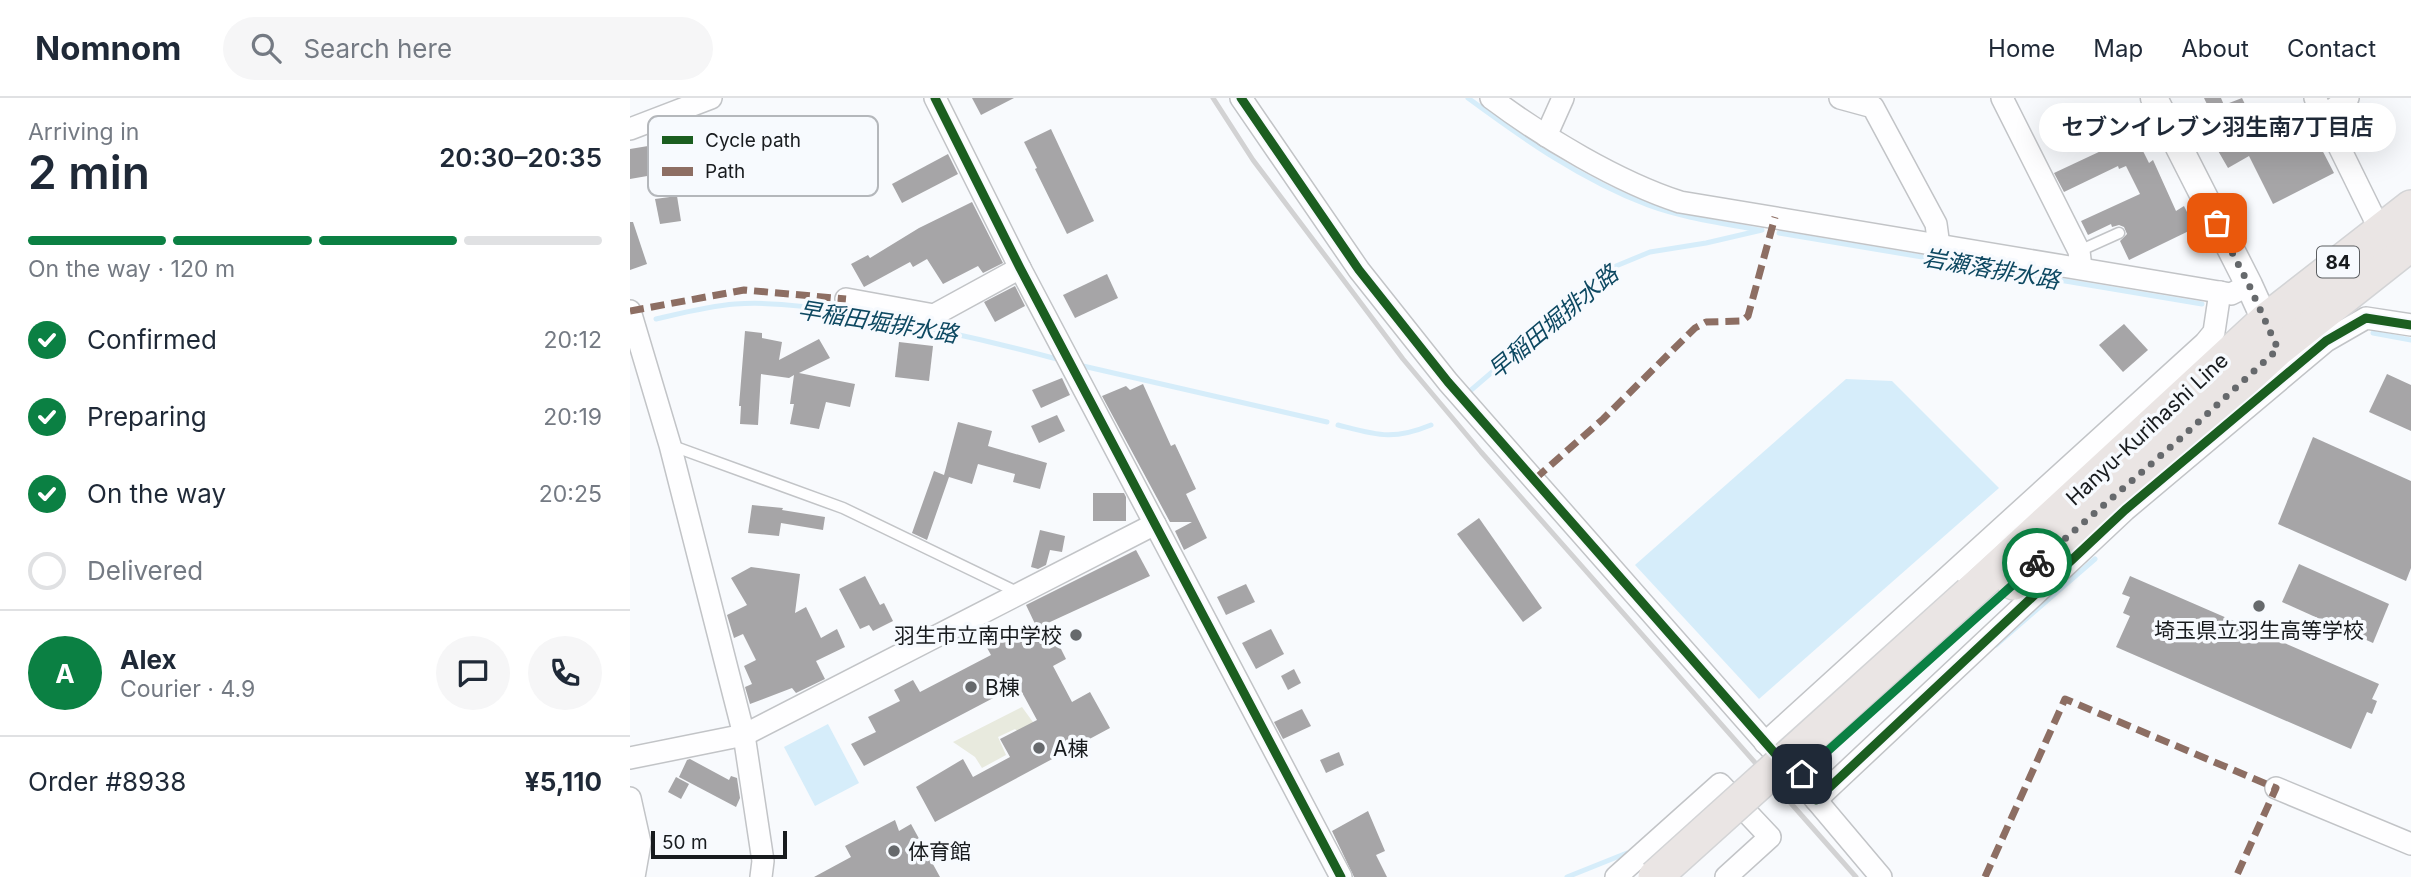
<!DOCTYPE html>
<html lang="en">
<head>
<meta charset="utf-8">
<style>
	:root { --surface:#fff; --page:#f6f6f7; --text:#1f2937; --muted:#747a83; --line:#e0e1e3; --accent:#0b8043 }
	body { margin:0; font-family:Inter,"Noto Sans JP",sans-serif; background:var(--page); color:var(--text); height:100vh; display:flex; flex-direction:column; font-size:26px; white-space:nowrap }
	* { box-sizing:border-box; margin:0 }
	p { font-size:23px; color:var(--muted) }
	.icon { flex:none; width:38px; height:38px; fill:none; stroke:currentColor; stroke-width:2; stroke-linecap:round; stroke-linejoin:round }
	.map { position:relative; flex:1; overflow:hidden }
	.side { display:flex; flex-direction:column; background:var(--surface); width:630px }
	.side>* { flex:none }
	.scale { position:absolute; left:21px; bottom:18px; width:136px; box-sizing:border-box; padding-left:7px; border:4px solid #181b1e; border-top:0; font-size:19px; line-height:24px; white-space:nowrap; color:#181b1e; -webkit-text-stroke:5px #f7fafe; paint-order:stroke }
	.pin { position:absolute; display:grid; place-items:center; width:60px; height:60px; color:#fff; margin:-30px; border-radius:14px; box-shadow:0 4px 10px #0006 }
	.courier { position:absolute; display:grid; place-items:center; width:70px; height:70px; margin:-35px; border:5px solid #0b8043; border-radius:50%; background:#fff; color:#222; box-shadow:0 2px 9px #0007 }
	.bubble { position:absolute; height:49px; border-radius:24px; background:var(--surface); box-shadow:0 7px 28px #0002; font-size:23px; font-weight:600; line-height:49px; text-align:center }
	.summary em { font-style:normal; font-weight:600 }
	.summary div { display:flex; flex-direction:column-reverse }
	.summary { display:flex; align-items:center; justify-content:space-between; height:119px; padding:0 28px }
	h1 { font-size:46px; font-weight:600; line-height:52px }
	.bar { display:grid; grid-template-columns:repeat(4,1fr); gap:10px 7px; align-content:center; height:84px; padding:0 28px }
	.bar i { height:9px; border-radius:5px; background:var(--line) }
	.bar .current { background:var(--accent) }
	.bar p { grid-column:span 4 }
	.line { display:flex; align-items:center; gap:18px; padding:0 28px; border-top:2px solid var(--line) }
	.line div { flex:1 }
	.round { display:grid; place-items:center; flex:none; width:74px; height:74px; border-radius:37px; background:var(--page) }
	ol { padding:0 28px; list-style:none }
	li { display:flex; align-items:center; gap:21px; height:77px }
	li p { margin-inline-start:auto }
	li .icon { padding:7px; border-radius:50%; background:var(--accent); color:#fff; stroke-width:4 }
	li:last-child { color:var(--muted) }
	li i { width:38px; height:38px; border:4px solid var(--line); border-radius:50% }
	header { display:flex; align-items:center; gap:42px; box-sizing:border-box; height:98px; padding:0 35px; background:var(--surface); border-bottom:2px solid var(--line) }
	header strong { font-size:33px }
	nav { display:flex; gap:38px; margin-inline-start:auto; font-size:24px }
	.search { width:490px; height:63px; background:var(--page); display:flex; align-items:center; gap:18px; box-sizing:border-box; padding:0 24px; border-radius:38px; color:var(--muted); font-size:26px }
	main { display:flex; flex:1; min-height:0 }
	.map>svg:first-child { display:block }
	.green { fill:#e8eade }
	.water { fill:#d6edfa }
	.lines { fill:none; stroke-linecap:round; stroke-linejoin:round }
	.stream { stroke:#d6edfa; stroke-width:5 }
	.building { fill:#a6a5a7 }
	.service-casing { stroke:#c2c4c7; stroke-width:13 }
	.minor-casing { stroke:#c2c4c7; stroke-width:24 }
	.tertiary-casing { stroke:#c2c4c7; stroke-width:29 }
	.primary-casing { stroke:#d3d4d6; stroke-width:36 }
	.service { stroke:#fefeff; stroke-width:10 }
	.minor { stroke:#fefeff; stroke-width:21 }
	.tertiary { stroke:#fefeff; stroke-width:26 }
	.primary { stroke:#eae5e4; stroke-width:33 }
	.rail { stroke:#d2d2d3; stroke-width:5 }
	.primary-bridge-casing { stroke:#d3d4d6; stroke-width:36; stroke-linecap:butt }
	.primary-bridge { stroke:#eae5e4; stroke-width:33 }
	.quiet { stroke:#8d6e63; stroke-width:7; stroke-dasharray:14 7; stroke-linecap:butt }
	.cycleway-casing { stroke:#f7fafe; stroke-width:13 }
	.cycleway { stroke:#1b5e20; stroke-width:9 }
	.done { stroke:#66696c; stroke-width:7; stroke-dasharray:0 12.6 }
	.route { stroke:#0b8043; stroke-width:9 }
	.poi-dot { fill:#66696c; stroke:#f7fafe; stroke-width:2.5 }
	.labels { text-anchor:middle; dominant-baseline:central; stroke-width:7; stroke-linejoin:round; paint-order:stroke }
	.shield { fill:#f7fafe; stroke:#5b5e61; stroke-width:2 }
	.shield-label { font-size:19px; font-weight:bold; fill:#181b1e }
	.street-label { font-size:21px; fill:#181b1e; stroke:#f7fafe }
	.poi-label { font-size:21px; fill:#181b1e; stroke:#f7fafe; text-anchor:start }
	.water-label { font-size:23px; font-style:italic; fill:#0d4861; stroke:#f7fafe }
	.key { fill:#f7fafe; stroke:#b4b7bb; stroke-width:2 }
	.key-label { font-size:19px; fill:#181b1e }
</style>
</head>
<body>
<header>
<strong>Nomnom</strong>
<div class="search"><svg class="icon" aria-label="search" viewBox="0 0 24 24"><circle cx="10" cy="10" r="6"/><path d="M15 15l6 6"/></svg>Search here</div>
<nav><a>Home</a><a>Map</a><a>About</a><a>Contact</a></nav>
</header>
<main>
<section class="side">
<div class="summary"><div><h1>2 min</h1><p>Arriving in</p></div><em>20:30–20:35</em></div>
<div class="bar"><i class="current"></i><i class="current"></i><i class="current"></i><i></i><p>On the way · 120 m</p></div>
<ol>
<li><svg class="icon" aria-label="check" viewBox="0 0 24 24"><path d="M5 12l5 5 9-10"/></svg>Confirmed<p>20:12</p></li>
<li><svg class="icon" aria-label="check" viewBox="0 0 24 24"><path d="M5 12l5 5 9-10"/></svg>Preparing<p>20:19</p></li>
<li><svg class="icon" aria-label="check" viewBox="0 0 24 24"><path d="M5 12l5 5 9-10"/></svg>On the way<p>20:25</p></li>
<li><i></i>Delivered</li>
</ol>
<div class="line" style="height:126px"><b class="round" style="background:var(--accent);color:#fff">A</b><div><b>Alex</b><p>Courier · 4.9</p></div><a class="round"><svg class="icon" aria-label="chat" viewBox="0 0 24 24"><path d="M4 5h16v11H9l-5 4z"/></svg></a><a class="round"><svg class="icon" aria-label="phone" viewBox="0 0 24 24"><path d="M5 4h4l2 5-3 2q2 4 5 5l2-3 5 2v4C11 20 4 13 5 4z"/></svg></a></div>
<div class="line" style="height:91px"><div>Order #8938</div><b>¥5,110</b></div>
</section>
<div class="map">
<svg width="1781" height="779" viewBox="0 0 1781 779">
	<rect width="100%" height="100%" fill="#f8fafd"/>
	<polygon class="green" points="392,609 408,631 393,638 385,631 368,639 376,657 352,670 345,659 323,644"/>
	<g class="water">
		<polygon points="1216,281 1262,283 1369,390 1129,601 1005,467"/>
		<polygon points="198,626 229,685 185,708 154,649"/>
	</g>
	<g class="lines">
		<g class="stream">
			<path d="M838 0C895 42 952 82 1018 107 1053 120 1092 125 1129 132"/>
			<polyline points="1149,135 1572,206"/>
			<path d="M26 221C52 215 79 208 105 206 150 203 195 211 239 219 302 230 364 244 427 261"/>
			<polyline points="1743,235 1781,242"/>
			<polyline points="453,268 697,324"/>
			<polyline points="840,293 986,168 1020,154 1076,145 1132,132"/>
			<path d="M708 327C747 337 762 343 801 327"/>
			<polyline points="1366,547 1465,461"/>
			<polyline points="937,779 997,755"/>
		</g>
	</g>
	<g class="building">
		<polygon points="342,0 384,0 351,17"/>
		<polygon points="1574,0 1591,0 1594,7 1612,0 1626,29 1662,9 1682,47 1688,44 1704,75 1643,106 1619,58 1598,70 1587,51 1596,46"/>
		<polygon points="421,31 464,123 437,136 405,71 407,70 394,44"/>
		<polygon points="1505,37 1519,65 1523,62 1546,113 1554,108 1565,130 1499,162 1490,143 1497,136 1494,129 1489,127 1482,129 1481,126 1458,137 1451,123 1510,96 1496,68 1489,71 1488,68 1434,94 1424,75"/>
		<polygon points="18,48 23,77 0,81 0,51"/>
		<polygon points="318,56 328,76 272,105 262,86"/>
		<polygon points="47,98 51,123 30,126 25,101"/>
		<polygon points="342,104 373,165 353,175 348,168 313,186 297,161 283,169 280,164 234,189 221,166 238,157 240,160 289,130"/>
		<polygon points="0,124 3,124 17,166 0,172"/>
		<polygon points="477,176 488,200 445,220 433,197"/>
		<polygon points="385,188 395,208 365,224 354,204"/>
		<polygon points="1494,226 1518,252 1493,274 1469,247"/>
		<polygon points="115,233 132,235 132,240 152,244 149,262 189,241 200,260 169,275 225,286 220,309 196,304 189,331 160,326 164,306 160,306 164,277 159,280 131,276 128,327 110,326 111,308 109,308"/>
		<polygon points="269,244 303,248 299,283 265,279"/>
		<polygon points="1757,276 1781,287 1781,333 1739,314"/>
		<polygon points="432,280 440,297 411,310 402,292"/>
		<polygon points="513,286 541,348 545,346 566,391 556,396 577,440 554,452 545,433 562,424 540,424 472,298 496,288 500,292"/>
		<polygon points="427,317 435,333 409,345 401,328"/>
		<polygon points="328,324 362,333 358,348 417,365 410,391 383,384 385,376 348,366 342,386 319,379 297,442 282,435 304,373 314,377"/>
		<polygon points="1683,339 1781,383 1781,470 1776,483 1648,426"/>
		<polygon points="463,395 494,395 496,399 496,423 463,423"/>
		<polygon points="122,407 153,410 152,412 195,419 193,432 151,425 149,438 118,435"/>
		<polygon points="849,420 912,510 893,524 827,436"/>
		<polygon points="410,432 435,438 432,454 420,452 416,467 408,471 401,469"/>
		<polygon points="506,452 520,478 407,530 396,507"/>
		<polygon points="1669,466 1759,506 1743,545 1652,504"/>
		<polygon points="121,469 170,476 165,515 176,509 191,540 207,531 215,549 186,563 195,581 166,595 162,590 120,606 115,589 122,586 114,568 126,562 113,536 104,540 97,517 117,507 101,480"/>
		<polygon points="235,478 250,507 254,505 263,523 243,533 239,527 230,531 209,491"/>
		<polygon points="1500,478 1749,586 1742,601 1747,603 1742,616 1737,614 1721,651 1486,549 1500,518 1493,515 1500,499 1492,496"/>
		<polygon points="616,486 625,504 596,517 587,499"/>
		<polygon points="418,525 436,561 423,568 442,604 460,594 480,630 305,724 286,689 333,661 343,679 380,659 370,641 407,622 388,587 234,668 221,646 246,634 238,619 270,603 264,592 283,582 290,594 361,557 356,548 373,539 377,546"/>
		<polygon points="641,531 654,556 626,571 612,545"/>
		<polygon points="664,571 671,585 658,592 651,578"/>
		<polygon points="672,611 681,628 653,641 644,624"/>
		<polygon points="709,654 714,667 696,675 690,662"/>
		<polygon points="60,661 99,682 101,678 107,680 110,700 106,709 49,679 57,662"/>
		<polygon points="46,679 59,686 51,701 38,694"/>
		<polygon points="738,713 755,753 746,757 757,779 724,779 702,733"/>
		<polygon points="265,722 269,733 281,726 310,779 184,779 221,759 215,748"/>
	</g>
	<g class="lines">
		<g class="service-casing">
			<g id="service">
				<polyline points="1449,153 1489,135"/>
				<polyline points="40,347 213,410 389,495"/>
			</g>
		</g>
		<g class="minor-casing">
			<g id="minor">
				<polyline points="305,0 390,170 711,779"/>
				<polyline points="611,0 729,172 818,284 1186,702 1495,412 1696,243 1736,220 1781,227"/>
				<path d="M861 0C913 39 988 84 1050 104L1601 196 1619 187"/>
				<polyline points="1210,0 1243,9 1306,126 1309,148"/>
				<polyline points="1372,0 1449,153 1451,170"/>
				<polyline points="1685,0 1694,18 1718,0"/>
				<polyline points="1694,18 1750,132"/>
				<polyline points="0,31 81,0"/>
				<polyline points="916,38 933,0"/>
				<polyline points="216,201 304,217 390,170"/>
				<polyline points="0,213 40,347 114,637 133,763 131,779"/>
				<polyline points="1135,645 1575,245 1584,234 1590,194"/>
				<polyline points="0,660 114,637 525,426"/>
				<polyline points="1646,690 1781,746"/>
				<polyline points="0,700 10,745 4,779"/>
				<polyline points="1186,702 1251,779"/>
				<polyline points="986,779 1090,686 1140,739 1096,779"/>
			</g>
		</g>
		<g class="tertiary-casing">
			<polyline id="tertiary" points="1524,0 1619,187 1643,240"/>
		</g>
		<g class="primary-casing">
			<g id="primary">
				<polyline points="1384,485 1551,340 1648,251 1781,146"/>
				<polyline points="1340,495 1636,222 1781,109"/>
			</g>
		</g>
		<use href="#service" class="service"/>
		<use href="#minor" class="minor"/>
		<use href="#tertiary" class="tertiary"/>
		<use href="#primary" class="primary"/>
		<polyline class="rail" points="583,0 623,62 773,261 851,354 1226,779"/>
		<g class="primary-bridge-casing">
			<polyline id="primary-bridge" points="1025,779 1340,495"/>
		</g>
		<use href="#primary-bridge" class="primary-bridge"/>
		<g class="quiet">
			<polyline points="0,213 114,192 216,201"/>
			<polyline points="905,381 973,321 1065,230 1076,224 1112,223 1118,218 1145,119"/>
			<polyline points="1355,779 1435,601 1646,690 1606,779"/>
		</g>
		<g class="cycleway-casing">
			<g id="cycleway">
				<polyline points="305,0 390,170 711,779"/>
				<polyline points="611,0 729,172 818,284 1186,702 1495,412 1696,243 1736,220 1781,227"/>
			</g>
		</g>
		<use href="#cycleway" class="cycleway"/>
	</g>
	<g class="lines">
		<polyline class="done" points="1407,465 1551,340 1648,251 1619,187 1587,125"/>
		<polyline class="route" points="1172,676 1407,465"/>
	</g>
	<g class="poi-dot">
		<circle cx="1629" cy="508" r="7"/>
		<circle cx="446" cy="537" r="7"/>
		<circle cx="341" cy="589" r="7"/>
		<circle cx="409" cy="650" r="7"/>
		<circle cx="264" cy="753" r="7"/>
	</g>
	<g class="labels">
		<rect class="shield" x="1687" y="148.5" width="42" height="31" rx="5"/>
		<g class="shield-label">
			<text x="1708" y="164">84</text>
		</g>
		<g class="street-label">
			<text transform="translate(1517 331) rotate(-43)">Hanyu-Kurihashi Line</text>
		</g>
		<g class="poi-label">
			<text x="1629" y="532" text-anchor="middle">埼玉県立羽生高等学校</text>
			<text x="432" y="537" text-anchor="end">羽生市立南中学校</text>
			<text x="355" y="589">B棟</text>
			<text x="423" y="650">A棟</text>
			<text x="278" y="753">体育館</text>
		</g>
		<g class="water-label">
			<text transform="translate(1361 171) rotate(10)">岩瀬落排水路</text>
			<text transform="translate(248 224) rotate(9)">早稲田堀排水路</text>
			<text transform="translate(923 224) rotate(-40)">早稲田堀排水路</text>
		</g>
	</g>
	<rect x="18" y="18" width="230" height="80" rx="10" class="key"/>
	<rect x="32" y="38" width="31" height="8" fill="#1b5e20"/>
	<rect x="32" y="69" width="31" height="9" fill="#8d6e63"/>
	<g class="key-label">
		<text x="75" y="49">Cycle path</text>
		<text x="75" y="80">Path</text>
	</g>
</svg>
<div class="scale">50 m</div>
<div class="pin" style="left:1587px;top:125px;background:#ea580c"><svg class="icon" aria-label="bag" viewBox="0 0 24 24"><path d="M5 8h14l-1 12H6zM9 8a3 3 0 0 1 6 0"/></svg></div>
<div class="pin" style="left:1172px;top:676px;background:#1f2937"><svg class="icon" aria-label="home" viewBox="0 0 24 24"><path d="M3 11l9-7 9 7M6 9v11h12V9"/></svg></div>
<div class="courier" style="left:1407px;top:465px"><svg class="icon" aria-label="bike" viewBox="0 0 24 24"><circle cx="6" cy="16" r="4"/><circle cx="18" cy="16" r="4"/><path d="M6 16l4-8h5l3 8M10 8l3 8H6M13 5h3"/></svg></div>
<div class="bubble" style="left:1409px;top:5px;width:357px">セブンイレブン羽生南7丁目店</div>
</div>
</main>
</body>
</html>
